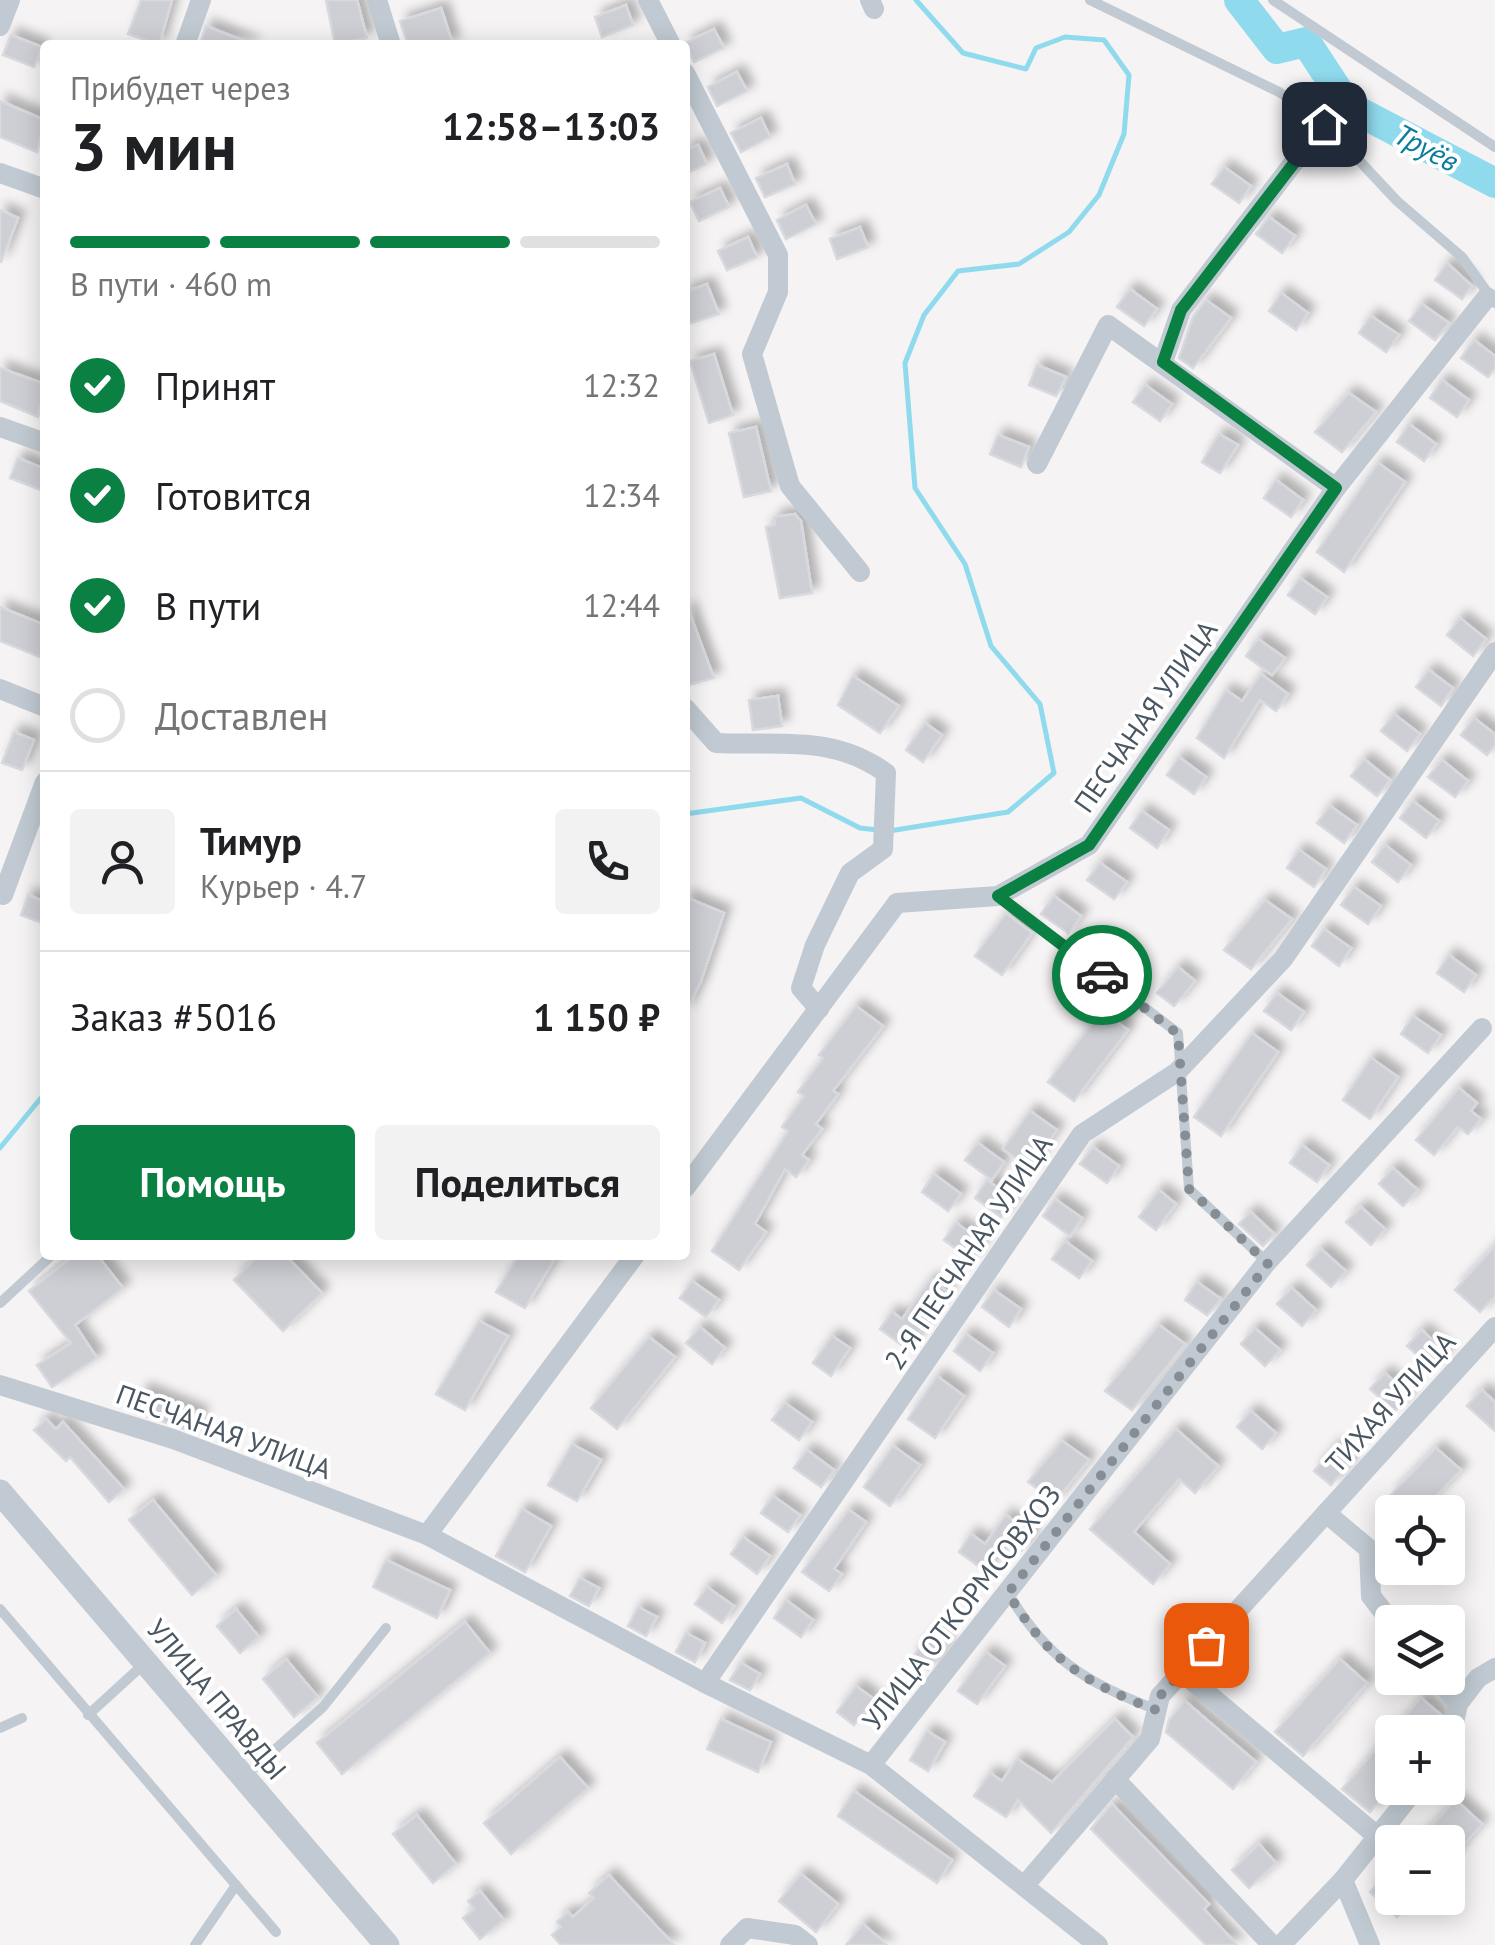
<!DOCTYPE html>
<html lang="ru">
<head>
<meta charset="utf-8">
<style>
	:root { --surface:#fff; --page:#f2f2f2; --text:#202124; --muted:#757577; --line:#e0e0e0; --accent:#0b8043 }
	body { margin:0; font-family:"PT Sans",sans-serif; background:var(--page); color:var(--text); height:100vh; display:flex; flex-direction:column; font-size:38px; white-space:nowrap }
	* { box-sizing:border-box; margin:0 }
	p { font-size:32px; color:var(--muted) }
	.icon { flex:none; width:55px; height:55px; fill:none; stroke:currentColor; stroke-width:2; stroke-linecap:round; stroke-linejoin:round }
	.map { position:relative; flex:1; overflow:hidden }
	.drawer { position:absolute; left:40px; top:40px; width:650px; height:1220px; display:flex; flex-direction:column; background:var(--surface); border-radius:10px; box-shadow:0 5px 25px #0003 }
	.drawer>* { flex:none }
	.controls { position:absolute; left:1375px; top:1495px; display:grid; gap:20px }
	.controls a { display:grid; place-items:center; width:90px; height:90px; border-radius:10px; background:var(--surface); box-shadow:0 5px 25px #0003; font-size:50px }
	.pin { position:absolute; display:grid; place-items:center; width:85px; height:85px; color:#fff; margin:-42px; border-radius:20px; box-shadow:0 5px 15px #0006 }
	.courier { position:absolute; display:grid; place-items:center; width:100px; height:100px; margin:-50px; border:8px solid #0b8043; border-radius:50%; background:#fff; color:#222; box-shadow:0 2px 12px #0007 }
	.head em { font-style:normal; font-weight:700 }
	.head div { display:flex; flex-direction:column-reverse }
	.head { display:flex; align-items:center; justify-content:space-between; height:170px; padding:0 30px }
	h1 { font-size:65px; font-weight:700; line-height:75px }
	.bar { display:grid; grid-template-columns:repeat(4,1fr); gap:15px 10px; align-content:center; height:120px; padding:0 30px }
	.bar i { height:12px; border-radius:8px; background:var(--line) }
	.bar .current { background:var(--accent) }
	.bar p { grid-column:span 4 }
	.line { display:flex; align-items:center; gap:25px; padding:0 30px; border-top:2px solid var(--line) }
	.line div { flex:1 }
	.round { display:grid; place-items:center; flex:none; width:105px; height:105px; border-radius:10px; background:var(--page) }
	ol { padding:0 30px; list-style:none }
	li { display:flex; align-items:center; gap:30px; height:110px }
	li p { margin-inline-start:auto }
	li .icon { padding:10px; border-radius:50%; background:var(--accent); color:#fff; stroke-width:4 }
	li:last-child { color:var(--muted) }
	li i { width:55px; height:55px; border:5px solid var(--line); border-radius:50% }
	.action { display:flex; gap:20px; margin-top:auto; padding:20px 30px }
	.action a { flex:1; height:115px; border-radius:10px; background:var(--accent); color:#fff; font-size:40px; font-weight:700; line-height:115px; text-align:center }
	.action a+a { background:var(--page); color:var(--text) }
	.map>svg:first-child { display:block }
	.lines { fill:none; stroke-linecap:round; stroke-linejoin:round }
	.stream { stroke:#90daee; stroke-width:5 }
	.river { stroke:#90daee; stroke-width:30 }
	.building { fill:#cdcfd5; stroke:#d7d9de; stroke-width:2.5; filter:url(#shadow) }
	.service { stroke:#c1cad2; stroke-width:10 }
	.minor { stroke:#c1cad2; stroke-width:20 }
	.tertiary { stroke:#c1cad2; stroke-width:25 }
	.done { stroke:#868d94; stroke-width:10; stroke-dasharray:0 18 }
	.route { stroke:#0b8043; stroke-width:12 }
	.labels { text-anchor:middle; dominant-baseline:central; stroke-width:8; stroke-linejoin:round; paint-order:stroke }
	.street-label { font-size:28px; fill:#4a5661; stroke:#fff }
	.water-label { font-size:30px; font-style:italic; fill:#0c7c9b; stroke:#fff }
</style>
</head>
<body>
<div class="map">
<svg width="1495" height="1945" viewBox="0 0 1495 1945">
	<defs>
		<filter id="shadow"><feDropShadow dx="7" dy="-7" stdDeviation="5" flood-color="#0004"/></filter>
	</defs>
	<rect width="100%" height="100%" fill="#f5f3f3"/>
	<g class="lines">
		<g class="stream">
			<polyline points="685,814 801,798 860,828 878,830"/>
			<polyline points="889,831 1008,812 1054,773 1040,704 991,646 965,564 915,488 905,363 924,315 958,271 1019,264 1069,232 1099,195 1124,134 1129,75 1104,40 1065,37 1036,48 1026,69 963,53 916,0"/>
			<polyline points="0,1148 45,1093"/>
		</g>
		<polyline class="river" points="1239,0 1277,49 1306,42 1348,106 1495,183"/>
	</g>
	<g class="building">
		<polygon points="141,0 172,0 159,45 128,34"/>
		<polygon points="326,0 357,0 367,38 335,44"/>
		<polygon points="626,5 633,25 602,37 595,17"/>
		<polygon points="441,8 453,45 408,45 400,21"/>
		<polygon points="206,26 252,44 252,45 200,45"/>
		<polygon points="714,29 724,48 694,62 685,43"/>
		<polygon points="11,35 42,47 34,67 3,55"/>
		<polygon points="737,72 747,91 717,106 708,87"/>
		<polygon points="0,101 45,120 37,152 0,137"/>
		<polygon points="761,118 770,137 741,152 731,133"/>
		<polygon points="698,145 707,164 685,174 685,151"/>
		<polygon points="787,164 795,184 765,197 756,178"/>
		<polygon points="1224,167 1251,186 1239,203 1212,184"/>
		<polygon points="720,188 729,207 699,221 690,202"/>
		<polygon points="806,205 816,224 786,239 777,220"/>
		<polygon points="0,210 18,218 1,262 0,262"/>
		<polygon points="1269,217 1295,236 1282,253 1256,234"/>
		<polygon points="860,227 868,247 837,259 830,239"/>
		<polygon points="748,237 757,257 727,270 718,251"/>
		<polygon points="1447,263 1472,286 1462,299 1435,280"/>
		<polygon points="707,284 719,314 685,325 685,292"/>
		<polygon points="1130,289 1157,309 1144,326 1117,307"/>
		<polygon points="1281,293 1308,313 1296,330 1269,311"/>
		<polygon points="1206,300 1231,318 1193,368 1179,358 1193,317"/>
		<polygon points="1422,304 1449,323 1435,340 1409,321"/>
		<polygon points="1371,316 1399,335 1386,352 1359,333"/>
		<polygon points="1474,340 1495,356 1495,368 1488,377 1461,358"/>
		<polygon points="714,354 733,415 709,423 690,361"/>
		<polygon points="1037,365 1066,377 1056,396 1029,385"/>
		<polygon points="0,368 45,384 38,417 0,401"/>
		<polygon points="1442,380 1469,400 1457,417 1430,398"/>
		<polygon points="1145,385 1172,404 1160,421 1133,402"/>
		<polygon points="1349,393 1376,412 1342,452 1315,432"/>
		<polygon points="1409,424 1436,444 1424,461 1397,442"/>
		<polygon points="756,427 771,491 744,497 729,433"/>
		<polygon points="1219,434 1238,445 1220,473 1202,462"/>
		<polygon points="998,435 1029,447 1021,467 990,454"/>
		<polygon points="18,458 45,469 41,490 10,478"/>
		<polygon points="1378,463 1405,482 1344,572 1317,552"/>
		<polygon points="1276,480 1303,500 1291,517 1264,498"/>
		<polygon points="795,514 801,521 812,593 780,598 766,527 775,525 774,517"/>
		<polygon points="1300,578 1327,597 1315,614 1288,595"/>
		<polygon points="0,607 45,625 45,659 0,641"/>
		<polygon points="688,609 714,678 685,686 685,610"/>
		<polygon points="1460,618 1486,639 1473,656 1447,635"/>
		<polygon points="1258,639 1285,658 1272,675 1246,656"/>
		<polygon points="1429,670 1453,688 1441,706 1416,687"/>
		<polygon points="1261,674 1288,694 1276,711 1260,700 1224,758 1197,738 1226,690 1242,701"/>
		<polygon points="853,676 899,706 880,733 838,705"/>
		<polygon points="778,696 782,726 753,730 749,700"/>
		<polygon points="1394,714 1420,734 1407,751 1381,731"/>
		<polygon points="1474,718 1495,734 1495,745 1487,755 1461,735"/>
		<polygon points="925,723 942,735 923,762 906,750"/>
		<polygon points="14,732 34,740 22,770 2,763"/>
		<polygon points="1179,757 1206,777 1194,794 1167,775"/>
		<polygon points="1364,759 1390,780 1377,796 1351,776"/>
		<polygon points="1442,760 1468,781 1455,797 1428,777"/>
		<polygon points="1413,801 1439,821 1426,838 1400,818"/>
		<polygon points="1330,806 1357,825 1344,843 1317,823"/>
		<polygon points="1142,811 1169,830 1157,848 1130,828"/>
		<polygon points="1385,845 1411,865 1398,882 1372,862"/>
		<polygon points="1299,850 1326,869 1314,887 1287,868"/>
		<polygon points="1100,863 1127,882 1114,899 1087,880"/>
		<polygon points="1354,887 1381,906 1368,924 1341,905"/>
		<polygon points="28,895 45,902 45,924 21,915"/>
		<polygon points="1054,896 1081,916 1068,933 1041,914"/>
		<polygon points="685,897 724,913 701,981 685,1013"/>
		<polygon points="1265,900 1292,919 1251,969 1224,950"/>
		<polygon points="1006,913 1032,933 1002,975 975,956"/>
		<polygon points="1324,929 1351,948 1339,966 1312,946"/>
		<polygon points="1449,955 1476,975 1464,992 1437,973"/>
		<polygon points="1178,967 1195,981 1174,1006 1157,993"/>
		<polygon points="1277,993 1304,1012 1291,1030 1264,1011"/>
		<polygon points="856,1006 883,1026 833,1091 838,1094 816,1124 822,1129 802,1155 809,1160 796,1177 785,1169 755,1224 766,1232 739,1270 712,1251 788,1131 782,1127 804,1096 798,1092 823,1058 819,1055"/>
		<polygon points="1101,1011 1128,1030 1074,1101 1048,1082"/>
		<polygon points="1413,1016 1441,1035 1428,1053 1401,1034"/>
		<polygon points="1252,1033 1278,1052 1221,1136 1194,1117"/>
		<polygon points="1371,1058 1398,1077 1370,1119 1343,1100"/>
		<polygon points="1459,1088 1477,1103 1471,1111 1481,1119 1468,1134 1458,1127 1434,1155 1416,1140"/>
		<polygon points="1030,1111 1057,1130 1030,1168 1003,1149"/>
		<polygon points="978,1143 1004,1162 992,1180 965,1160"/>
		<polygon points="1302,1145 1329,1165 1317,1182 1290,1163"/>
		<polygon points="1093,1147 1119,1166 1107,1183 1080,1164"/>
		<polygon points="1393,1168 1418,1190 1403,1206 1379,1184"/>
		<polygon points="934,1174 961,1194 948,1211 922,1192"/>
		<polygon points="987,1180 1014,1200 1001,1217 975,1198"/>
		<polygon points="1159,1190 1176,1204 1156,1230 1139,1217"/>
		<polygon points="1055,1199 1082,1218 1070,1236 1043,1216"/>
		<polygon points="1361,1207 1385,1229 1371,1245 1346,1222"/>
		<polygon points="1251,1212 1274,1234 1263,1246 1239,1224"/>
		<polygon points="956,1223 983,1242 971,1260 944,1240"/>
		<polygon points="1065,1241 1092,1261 1079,1278 1052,1259"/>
		<polygon points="1495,1246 1495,1296 1480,1312 1455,1290"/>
		<polygon points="1321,1249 1346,1271 1331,1287 1307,1265"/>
		<polygon points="75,1255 97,1255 123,1288 75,1325 97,1358 52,1387 37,1365 71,1343 29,1291"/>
		<polygon points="259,1255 285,1255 322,1293 283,1331 234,1280"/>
		<polygon points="519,1255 557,1255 525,1308 496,1292"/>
		<polygon points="931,1279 948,1292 907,1349 880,1329 892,1312 902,1319"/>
		<polygon points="692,1281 719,1300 706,1317 680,1298"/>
		<polygon points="1197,1282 1221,1299 1207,1315 1185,1300"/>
		<polygon points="1292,1288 1316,1310 1302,1326 1277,1304"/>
		<polygon points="994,1290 1021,1309 1009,1327 982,1307"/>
		<polygon points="479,1321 508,1336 465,1410 436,1394"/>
		<polygon points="1159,1325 1185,1344 1132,1410 1105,1391"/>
		<polygon points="700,1327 725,1348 712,1364 686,1343"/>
		<polygon points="1255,1328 1280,1350 1265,1366 1241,1344"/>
		<polygon points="1422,1330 1446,1353 1432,1368 1407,1346"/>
		<polygon points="966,1334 993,1353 980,1371 954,1351"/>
		<polygon points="832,1336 850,1348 831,1376 813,1363"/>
		<polygon points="649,1337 675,1357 617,1429 591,1408"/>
		<polygon points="1385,1373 1409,1395 1395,1411 1370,1389"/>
		<polygon points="937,1376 964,1396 935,1438 908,1419"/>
		<polygon points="143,1390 201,1414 194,1432 134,1412"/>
		<polygon points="1482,1390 1495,1402 1495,1431 1467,1406"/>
		<polygon points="785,1403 812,1422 799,1440 772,1420"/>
		<polygon points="1251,1411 1276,1433 1262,1449 1237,1427"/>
		<polygon points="46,1419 56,1429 63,1422 124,1489 109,1502 70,1457 66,1461 34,1430"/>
		<polygon points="1176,1429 1218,1466 1195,1493 1179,1479 1134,1532 1170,1564 1153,1584 1090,1529"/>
		<polygon points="1062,1441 1089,1460 1055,1501 1028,1482"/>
		<polygon points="572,1444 601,1460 577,1501 548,1485"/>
		<polygon points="893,1446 920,1465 890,1506 864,1487"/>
		<polygon points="1335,1446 1352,1460 1331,1485 1314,1471"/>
		<polygon points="1436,1448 1461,1470 1420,1512 1411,1512 1391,1495"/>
		<polygon points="807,1450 834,1470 821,1487 794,1468"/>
		<polygon points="773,1496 800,1515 788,1532 761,1513"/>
		<polygon points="153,1500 216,1575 192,1595 129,1520"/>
		<polygon points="522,1509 551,1526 525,1572 496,1556"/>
		<polygon points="849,1510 866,1522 834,1569 842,1574 829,1591 802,1572"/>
		<polygon points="1006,1515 1033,1535 1020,1552 1006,1542 985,1571 959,1552 971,1534 985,1544"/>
		<polygon points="743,1537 770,1556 757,1574 731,1554"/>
		<polygon points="386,1560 450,1590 437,1618 373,1587"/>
		<polygon points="580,1578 599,1588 589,1606 570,1596"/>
		<polygon points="707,1587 734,1606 722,1623 695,1604"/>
		<polygon points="786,1600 813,1620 801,1637 774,1618"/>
		<polygon points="638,1607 657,1617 646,1636 628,1626"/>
		<polygon points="236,1609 259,1637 240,1653 217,1626"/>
		<polygon points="465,1622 490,1653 342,1774 317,1743"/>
		<polygon points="932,1632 948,1644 928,1670 912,1658"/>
		<polygon points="686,1633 705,1643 695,1662 676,1652"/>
		<polygon points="986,1652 1005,1666 977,1704 958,1691"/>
		<polygon points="286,1659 318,1697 294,1717 263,1679"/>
		<polygon points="1340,1659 1367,1683 1303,1756 1275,1732"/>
		<polygon points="741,1663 760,1674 750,1690 730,1680"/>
		<polygon points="856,1686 874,1699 854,1725 837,1712"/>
		<polygon points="1421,1698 1441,1715 1438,1732 1392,1732 1392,1787 1370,1812 1342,1789"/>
		<polygon points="1185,1701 1256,1762 1233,1789 1166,1732 1169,1720"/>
		<polygon points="721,1719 771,1742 758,1772 707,1749"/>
		<polygon points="1115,1719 1133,1737 1051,1833 1018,1800 1006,1817 974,1796 990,1773 1002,1781 1017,1759 1052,1782"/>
		<polygon points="927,1731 945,1742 928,1771 910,1760"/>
		<polygon points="560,1757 588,1788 511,1854 484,1823"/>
		<polygon points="854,1791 952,1860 937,1883 838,1816"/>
		<polygon points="1456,1800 1482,1824 1448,1862 1448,1842 1416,1842"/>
		<polygon points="1112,1804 1209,1904 1204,1909 1237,1945 1206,1945 1091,1829"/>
		<polygon points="417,1815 456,1864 433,1883 393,1834"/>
		<polygon points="1259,1844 1276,1863 1249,1888 1232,1870"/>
		<polygon points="1392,1868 1392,1898 1414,1898 1397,1917 1370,1892"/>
		<polygon points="801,1874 838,1904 816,1932 779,1901"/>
		<polygon points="609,1875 674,1945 561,1945 552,1935 561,1927 557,1922 568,1912 573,1917 594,1898 589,1893"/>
		<polygon points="480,1891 504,1920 480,1939 463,1918 474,1909 468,1901"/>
		<polygon points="863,1924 887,1945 846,1945"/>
	</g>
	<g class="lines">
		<g class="service">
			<polyline points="1090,0 1279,92 1324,123 1397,201 1462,257 1495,303"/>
			<polyline points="1273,0 1495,147"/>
			<polyline points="998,896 1178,1033 1189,1189 1267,1262"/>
			<polyline points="0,1303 52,1255"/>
			<path d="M1008 1593C1048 1660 1085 1682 1157 1710"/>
			<polyline points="0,1609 276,1932"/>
			<polyline points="88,1715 145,1663"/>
			<polyline points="0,1728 22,1718"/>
			<polyline points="245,1776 323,1707 386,1628"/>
			<polyline points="195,1945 236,1885"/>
		</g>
		<g class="minor">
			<polyline points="377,0 391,45"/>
			<polyline points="648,0 671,45"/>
			<polyline points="870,0 874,9"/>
			<polyline points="0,26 10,0"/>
			<polyline points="185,45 201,0"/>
			<polyline points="685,73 778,255 778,292 752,354 790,486 860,572"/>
			<polyline points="0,173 45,189"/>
			<polyline points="1163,362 1181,310 1324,123"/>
			<polyline points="0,427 45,443"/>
			<polyline points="1037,464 1108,325 1336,488 1487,297"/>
			<polyline points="0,689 45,707"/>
			<path d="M685 708 716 743C779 746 832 734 886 773L883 849 850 873 815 945 801 988 819 1009"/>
			<polyline points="0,893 3,895 45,782"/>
			<polyline points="685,1188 897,903 998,896 1089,845 1336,488"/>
			<polyline points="635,1255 427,1535 705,1683 871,1765 1098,1945"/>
			<polyline points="0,1385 173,1439 427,1535"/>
			<polyline points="1326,1513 1369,1549 1371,1596 1392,1623"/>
			<polyline points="1182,1672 1377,1836"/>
			<polyline points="1437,1678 1458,1704 1478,1678 1495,1668"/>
			<polyline points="705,1683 1082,1134 1177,1072 1283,959 1495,652"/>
			<polyline points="1448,1749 1458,1704"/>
			<polyline points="871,1765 1267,1262 1482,1028"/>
			<polyline points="1115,1779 1272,1945"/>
			<polyline points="1343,1880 1370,1945"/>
			<polyline points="1024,1886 1150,1739 1160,1696 1495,1327"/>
			<polyline points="730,1945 747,1928 795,1935 808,1945"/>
			<polyline points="1281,1945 1343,1880 1416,1788"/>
		</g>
		<polyline class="tertiary" points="0,1492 387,1945"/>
	</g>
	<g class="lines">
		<path class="done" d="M1102 975 1178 1034 1189 1189 1268 1264 1008 1593C1048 1660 1085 1683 1156 1710L1160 1696 1206 1645"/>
		<polyline class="route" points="1102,975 998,896 1089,845 1336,488 1163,362 1181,310 1324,124"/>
	</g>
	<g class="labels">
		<g class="street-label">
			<text transform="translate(1145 716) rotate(-55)">ПЕСЧАНАЯ УЛИЦА</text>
			<text transform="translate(968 1252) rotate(-56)">2-Я ПЕСЧАНАЯ УЛИЦА</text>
			<text transform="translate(1390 1402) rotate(-48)">ТИХАЯ УЛИЦА</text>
			<text transform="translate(224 1431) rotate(20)">ПЕСЧАНАЯ УЛИЦА</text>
			<text transform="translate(961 1607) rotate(-52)">УЛИЦА ОТКОРМСОВХОЗ</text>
			<text transform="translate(217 1699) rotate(50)">УЛИЦА ПРАВДЫ</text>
		</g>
		<g class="water-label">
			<text transform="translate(1427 147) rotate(28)">Труёв</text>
		</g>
	</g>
</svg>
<div class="controls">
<a><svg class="icon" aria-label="locate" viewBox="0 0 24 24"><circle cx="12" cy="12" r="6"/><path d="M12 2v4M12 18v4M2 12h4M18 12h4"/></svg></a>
<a><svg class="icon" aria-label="layers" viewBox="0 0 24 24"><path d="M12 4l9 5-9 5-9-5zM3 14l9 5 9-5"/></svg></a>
<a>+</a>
<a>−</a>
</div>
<div class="pin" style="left:1206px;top:1645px;background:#ea580c"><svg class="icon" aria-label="bag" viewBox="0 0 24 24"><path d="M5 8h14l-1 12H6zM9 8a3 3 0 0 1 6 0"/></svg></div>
<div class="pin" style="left:1324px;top:124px;background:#1f2937"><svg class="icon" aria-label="home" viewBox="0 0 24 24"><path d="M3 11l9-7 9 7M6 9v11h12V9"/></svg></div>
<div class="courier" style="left:1102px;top:975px"><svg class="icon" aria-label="car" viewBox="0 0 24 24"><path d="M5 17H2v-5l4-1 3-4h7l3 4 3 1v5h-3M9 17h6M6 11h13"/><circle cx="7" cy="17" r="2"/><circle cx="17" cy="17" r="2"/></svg></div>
<section class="drawer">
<div class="head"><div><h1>3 мин</h1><p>Прибудет через</p></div><em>12:58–13:03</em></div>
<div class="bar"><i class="current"></i><i class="current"></i><i class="current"></i><i></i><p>В пути · 460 m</p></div>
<ol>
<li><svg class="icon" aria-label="check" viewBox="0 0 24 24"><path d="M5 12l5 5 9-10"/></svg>Принят<p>12:32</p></li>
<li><svg class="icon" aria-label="check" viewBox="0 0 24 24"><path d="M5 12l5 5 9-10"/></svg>Готовится<p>12:34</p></li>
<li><svg class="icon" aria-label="check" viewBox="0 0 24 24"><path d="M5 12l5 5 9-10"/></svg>В пути<p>12:44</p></li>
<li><i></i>Доставлен</li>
</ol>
<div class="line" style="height:180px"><a class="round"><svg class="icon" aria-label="person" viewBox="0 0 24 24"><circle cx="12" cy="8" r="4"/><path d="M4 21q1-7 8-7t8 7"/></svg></a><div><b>Тимур</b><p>Курьер · 4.7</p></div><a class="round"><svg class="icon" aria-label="phone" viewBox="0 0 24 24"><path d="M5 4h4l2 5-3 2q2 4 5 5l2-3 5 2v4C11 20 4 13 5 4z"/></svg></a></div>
<div class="line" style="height:130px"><div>Заказ #5016</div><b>1 150 ₽</b></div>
<div class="action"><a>Помощь</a><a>Поделиться</a></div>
</section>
</div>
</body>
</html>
